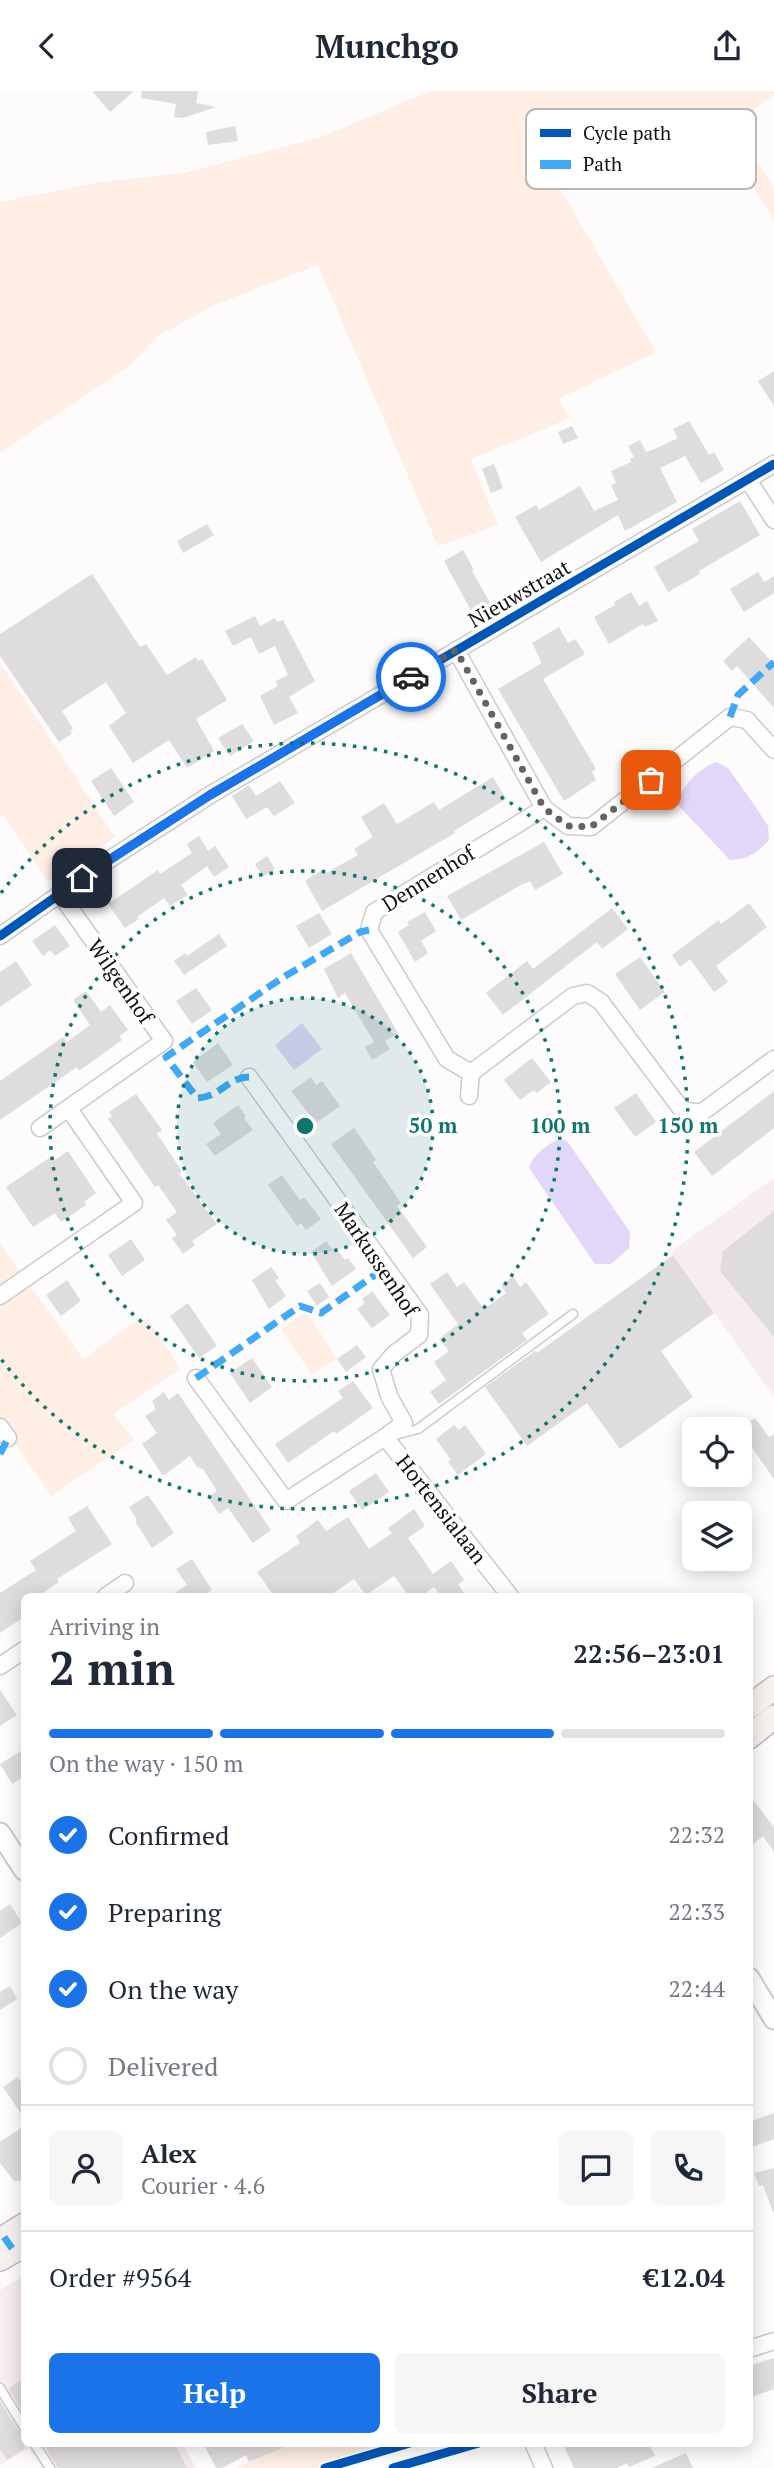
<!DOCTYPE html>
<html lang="en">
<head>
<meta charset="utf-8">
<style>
	:root { --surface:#fff; --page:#f6f6f7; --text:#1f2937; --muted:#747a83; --line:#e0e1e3; --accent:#1a73e8 }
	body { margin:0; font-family:"PT Serif",serif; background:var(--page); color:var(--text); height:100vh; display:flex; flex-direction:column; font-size:26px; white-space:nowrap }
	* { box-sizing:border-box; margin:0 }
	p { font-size:23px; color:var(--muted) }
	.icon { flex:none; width:38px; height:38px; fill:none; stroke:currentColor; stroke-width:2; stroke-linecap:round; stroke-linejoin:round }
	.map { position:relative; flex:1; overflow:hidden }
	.side { position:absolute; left:21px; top:1502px; width:732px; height:854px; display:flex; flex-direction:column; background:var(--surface); border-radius:10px; box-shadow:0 4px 18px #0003 }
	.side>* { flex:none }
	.controls { position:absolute; left:682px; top:1326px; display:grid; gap:14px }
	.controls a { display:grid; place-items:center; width:70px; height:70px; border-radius:10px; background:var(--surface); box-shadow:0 4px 18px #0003; font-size:35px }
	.pin { position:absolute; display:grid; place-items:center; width:60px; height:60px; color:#fff; margin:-30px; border-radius:14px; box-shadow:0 4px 10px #0006 }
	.courier { position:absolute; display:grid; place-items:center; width:70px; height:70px; margin:-35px; border:5px solid #1a73e8; border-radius:50%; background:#fff; color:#222; box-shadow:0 2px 9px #0007 }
	.headline em { font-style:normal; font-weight:700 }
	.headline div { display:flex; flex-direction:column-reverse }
	.headline { display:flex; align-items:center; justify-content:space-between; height:119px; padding:0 28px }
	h1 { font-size:46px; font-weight:700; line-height:52px }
	.bar { display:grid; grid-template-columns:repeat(4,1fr); gap:10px 7px; align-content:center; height:84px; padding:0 28px }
	.bar i { height:9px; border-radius:5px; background:var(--line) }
	.bar .selected { background:var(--accent) }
	.bar p { grid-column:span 4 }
	.line { display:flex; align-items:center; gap:18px; padding:0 28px; border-top:2px solid var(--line) }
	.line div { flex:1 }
	.round { display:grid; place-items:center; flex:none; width:74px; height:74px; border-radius:10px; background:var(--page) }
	ol { padding:0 28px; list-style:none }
	li { display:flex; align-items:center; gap:21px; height:77px }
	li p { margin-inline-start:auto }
	li .icon { padding:7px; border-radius:50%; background:var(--accent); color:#fff; stroke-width:4 }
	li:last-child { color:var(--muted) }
	li i { width:38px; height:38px; border:4px solid var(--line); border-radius:50% }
	.action { display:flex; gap:14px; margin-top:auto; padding:14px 28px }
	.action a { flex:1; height:80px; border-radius:10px; background:var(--accent); color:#fff; font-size:28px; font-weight:700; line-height:80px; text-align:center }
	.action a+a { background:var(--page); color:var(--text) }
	header { display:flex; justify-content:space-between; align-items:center; height:91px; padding:0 28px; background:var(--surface); font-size:32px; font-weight:700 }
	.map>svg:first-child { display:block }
	.built { fill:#f7ecf0 }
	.green { fill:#feeee4 }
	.water { fill:#e1d7f8 }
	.building { fill:#dfdcde }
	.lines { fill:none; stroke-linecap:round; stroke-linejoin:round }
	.service-casing { stroke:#ccc9ca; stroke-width:11 }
	.minor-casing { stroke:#ccc9ca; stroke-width:19 }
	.tertiary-casing { stroke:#ccc9ca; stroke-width:23 }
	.primary-casing { stroke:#c3b7b7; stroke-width:26 }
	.service { stroke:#fffeff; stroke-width:8 }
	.minor { stroke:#fffeff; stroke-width:16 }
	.tertiary { stroke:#fffeff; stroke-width:19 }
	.primary { stroke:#f7f1f0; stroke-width:23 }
	.quiet { stroke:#3fa9f5; stroke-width:7; stroke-dasharray:14 7; stroke-linecap:butt }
	.cycleway-casing { stroke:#fff; stroke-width:13 }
	.cycleway { stroke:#0057b8; stroke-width:9 }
	.done { stroke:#646263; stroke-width:7; stroke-dasharray:0 12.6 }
	.route { stroke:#1a73e8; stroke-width:9 }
	.ring { fill:none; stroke:#0f766e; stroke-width:3.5; stroke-dasharray:3.5 7 }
	.labels { text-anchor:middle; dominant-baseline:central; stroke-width:7; stroke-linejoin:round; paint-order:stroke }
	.street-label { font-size:21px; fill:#120f10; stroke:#fff }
	.key { fill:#fff; stroke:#b8b7b7; stroke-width:2 }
	.key-label { font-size:19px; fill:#120f10 }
	.centre { fill:#0f766e; stroke:#fff; stroke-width:3.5 }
	.ring-label { font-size:21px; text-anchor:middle; font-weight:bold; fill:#0f766e; stroke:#fff; stroke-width:7; stroke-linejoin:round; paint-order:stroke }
</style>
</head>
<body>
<header><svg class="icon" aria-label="back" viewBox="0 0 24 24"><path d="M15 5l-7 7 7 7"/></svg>Munchgo<svg class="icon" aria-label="share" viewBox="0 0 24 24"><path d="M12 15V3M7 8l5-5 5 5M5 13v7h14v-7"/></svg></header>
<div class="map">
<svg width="774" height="2377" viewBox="0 0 774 2377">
	<rect width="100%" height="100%" fill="#fdfbfc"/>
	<g class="built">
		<polygon points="774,1087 774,1306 673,1164 672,1160"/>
		<polygon points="24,2185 24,2352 182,2352 196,2377 42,2377 29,2357 0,2374 0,2199"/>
	</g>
	<g class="green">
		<polygon points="431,0 774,0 774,4 733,32 774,97 774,130 719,40 659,75 640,52 561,100 656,261 558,308 570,327 471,368 498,434 438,455 318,174 214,214 158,245 128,276 0,362 0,111 102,91 185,82 321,46"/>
		<polygon points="0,572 115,746 48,791 4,724 0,726"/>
		<polygon points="0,1153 83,1268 133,1232 148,1228 180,1278 113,1323 134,1349 51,1405 0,1330"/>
		<polygon points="306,1221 337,1267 312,1284 281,1238"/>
		<polygon points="294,2352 398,2352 317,2377 236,2377"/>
	</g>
	<g class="water">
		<path d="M717 671 728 677 755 715 768 735 769 749C757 762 748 768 730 769L678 714C680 695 699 677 717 671Z"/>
		<polygon points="302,932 322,958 294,979 275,954"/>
		<path d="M559 1048 567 1050 630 1141 629 1157 611 1173H595L529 1077C532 1064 547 1054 559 1048Z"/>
	</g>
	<g class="building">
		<polygon points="92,0 134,0 110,21"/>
		<polygon points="142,0 198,0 196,12 216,16 183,27 174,26 176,13 141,7"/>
		<polygon points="235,35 238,50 208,54 206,41"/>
		<polygon points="774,280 774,315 758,290"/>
		<polygon points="689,330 709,364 714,361 724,379 701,392 685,365 660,377 677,411 625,440 618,424 541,471 515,426 536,414 539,419 580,395 594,420 618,409 611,394 616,392 611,380 631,371 630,368 634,366 628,355 640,349 646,361 652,359 678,347 673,338"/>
		<polygon points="572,335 578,347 563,353 558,341"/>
		<polygon points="494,373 503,397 491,402 482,378"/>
		<polygon points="740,410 760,444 699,480 700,483 668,501 654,476 699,450 692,438"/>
		<polygon points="207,433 214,444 183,462 177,450"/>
		<polygon points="463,459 474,479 472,480 493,517 475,527 444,470"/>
		<polygon points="758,481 764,491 774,485 774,502 744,521 730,498"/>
		<polygon points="92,483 140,556 146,553 167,584 196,566 198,570 202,568 227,609 196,628 214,660 187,677 169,649 133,672 109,635 126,622 106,591 62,620 73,638 70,640 72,643 59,651 0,565 0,543"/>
		<polygon points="631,501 639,515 647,510 658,530 645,536 643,533 609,553 594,526 615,514 614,511"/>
		<polygon points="255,525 260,535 275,527 277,531 283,529 315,590 289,606 298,622 274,634 260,605 278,595 276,590 288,584 275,555 259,563 251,546 233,555 225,540"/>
		<polygon points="559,536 568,552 575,548 585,563 543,588 596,678 592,681 596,689 564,710 498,598 542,572 532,552"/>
		<polygon points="749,546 774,573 774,617 737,575 732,580 723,570"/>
		<polygon points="242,633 254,650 230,665 218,647"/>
		<polygon points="111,677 134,711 114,725 91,690"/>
		<polygon points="493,686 506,708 454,740 455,742 322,820 305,790 324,778 326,782 358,764 354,758 373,746 361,726 384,712 397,733 434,711 439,719"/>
		<polygon points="280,690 295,712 274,725 267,716 246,728 232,705 249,694 256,705"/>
		<polygon points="199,745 208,760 215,755 229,776 214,786 207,775 181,794 188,804 170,815 164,807 137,826 139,828 125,837 108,813 158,779 160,783 192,762 187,753"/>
		<polygon points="544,751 563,783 535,799 530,790 519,795 461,829 447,805"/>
		<polygon points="267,765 275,778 263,786 255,773"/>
		<polygon points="749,812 767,836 716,875 728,891 714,901 690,868 680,876 672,864 719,829 721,833"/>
		<polygon points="612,817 628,838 602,858 597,851 503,924 486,902 527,870 533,878"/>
		<polygon points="425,821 436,840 421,850 428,862 415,871 398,841 409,834 407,831"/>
		<polygon points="319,822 332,843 309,857 296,835"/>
		<polygon points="55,834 70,855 55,865 50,859 43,865 32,850"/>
		<polygon points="219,843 227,855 184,884 174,870 185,862 187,865"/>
		<polygon points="351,862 398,942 385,950 390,958 372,969 365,956 374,951 345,902 338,907 324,878"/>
		<polygon points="640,866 665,901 640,919 615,883"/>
		<polygon points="16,870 32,894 0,916 0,881"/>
		<polygon points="196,897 212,919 192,933 176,910"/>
		<polygon points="86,900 101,921 110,914 128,939 119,945 122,949 79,980 77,976 0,1029 0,990 63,946 67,951 90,934 73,909"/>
		<polygon points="218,952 233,974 207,991 193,971"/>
		<polygon points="532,967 551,991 537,1002 534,999 520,1009 504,989"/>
		<polygon points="311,986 316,994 322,990 340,1015 316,1032 291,1000"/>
		<polygon points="774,1000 774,1037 712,1085 694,1061"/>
		<polygon points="636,1002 656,1031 635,1046 614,1017"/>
		<polygon points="136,1003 162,1039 157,1043 182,1080 179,1082 217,1133 192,1150 195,1154 183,1163 172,1147 177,1144 166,1129 177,1121 158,1094 155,1096 108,1028 112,1025 109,1021"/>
		<polygon points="238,1014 246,1025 244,1027 253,1039 215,1065 206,1053 221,1043 213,1032"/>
		<polygon points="354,1037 376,1069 373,1071 401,1112 397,1115 427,1156 413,1167 331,1053"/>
		<polygon points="68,1060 96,1102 84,1111 86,1114 61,1131 55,1122 33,1136 6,1096 52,1065 55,1069"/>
		<polygon points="282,1084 300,1109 304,1106 321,1128 306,1139 301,1132 297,1135 268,1094"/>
		<polygon points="774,1120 774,1246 720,1180 723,1160"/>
		<polygon points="131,1148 145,1169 122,1185 108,1164"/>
		<polygon points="326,1150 333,1159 336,1157 345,1169 348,1167 356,1178 332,1195 311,1161"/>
		<polygon points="673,1164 714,1222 661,1260 693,1306 620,1358 587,1312 527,1355 485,1296 535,1260 537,1262"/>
		<polygon points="271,1176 279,1187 275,1189 286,1205 269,1218 252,1189"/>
		<polygon points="447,1181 457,1196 464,1191 484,1218 506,1202 501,1195 513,1185 520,1196 526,1191 549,1223 522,1242 527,1249 439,1313 430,1301 446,1289 434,1271 449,1260 439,1248 458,1233 430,1193"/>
		<polygon points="67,1189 81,1210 61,1225 46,1204"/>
		<polygon points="320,1192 329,1206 317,1215 307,1200"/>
		<polygon points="372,1200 390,1224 372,1237 357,1218 365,1212 362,1208"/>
		<polygon points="188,1212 217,1255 199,1267 170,1225"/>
		<polygon points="357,1254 366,1266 346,1281 337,1268"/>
		<polygon points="252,1267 272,1296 250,1312 230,1282"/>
		<polygon points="353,1290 373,1317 336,1343 334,1340 288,1372 275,1353 343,1307 338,1300"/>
		<polygon points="164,1301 169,1309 178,1302 271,1439 253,1452 228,1417 219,1423 208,1406 217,1400 203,1378 197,1376 190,1365 163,1385 142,1353 157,1342 145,1325 156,1318 152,1310"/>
		<polygon points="755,1327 769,1346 774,1343 774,1388 739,1338"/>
		<polygon points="454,1334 459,1339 465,1334 486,1363 458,1384 448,1371 451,1369 436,1348"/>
		<polygon points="376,1382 389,1401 362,1419 349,1400"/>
		<polygon points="148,1404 174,1442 152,1457 135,1430 137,1429 129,1416"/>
		<polygon points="87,1415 112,1453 57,1488 59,1491 38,1505 24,1505 24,1526 0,1542 0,1502 36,1479 30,1470 76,1440 68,1427"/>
		<polygon points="414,1418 425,1435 408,1447 433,1483 451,1470 464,1489 458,1493 466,1505 441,1505 434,1496 421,1505 409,1505 394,1485 366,1504 354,1488 329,1505 274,1505 257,1481 300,1452 296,1445 318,1429 326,1440 348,1426 369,1458 392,1442 388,1437"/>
		<polygon points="192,1468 212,1499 203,1505 170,1505 187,1494 176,1478"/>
		<polygon points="0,1599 17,1624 0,1635"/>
		<polygon points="24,1658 24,1685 12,1693 0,1673"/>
		<polygon points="749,1704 774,1736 774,1761 763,1745 749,1756"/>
		<polygon points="10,1813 22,1832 0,1847 0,1820"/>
		<polygon points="10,1895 17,1908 0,1919 0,1901"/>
		<polygon points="18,1986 24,1996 24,2027 3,1996"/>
		<polygon points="774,2022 774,2048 749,2057 749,2031"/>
		<polygon points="24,2035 24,2090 14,2090 0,2072 0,2051"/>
		<polygon points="774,2077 774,2120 773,2121 763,2094 759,2095 754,2082"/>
		<polygon points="774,2267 774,2298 749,2307 749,2275"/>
		<polygon points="24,2287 24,2324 9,2297"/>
		<polygon points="0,2310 18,2339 24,2342 24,2358 7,2369 0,2358"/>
		<polygon points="43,2352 174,2352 187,2377 58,2377"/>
		<polygon points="203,2352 294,2352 249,2371 246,2364 222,2377 216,2377"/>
		<polygon points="572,2352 648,2352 655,2365 629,2376 627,2372 617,2377 574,2377 564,2355"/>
		<polygon points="686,2362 693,2377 652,2377"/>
	</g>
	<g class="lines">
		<g class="service-casing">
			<g id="service">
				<polyline points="395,1344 418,1338 573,1223"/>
				<polyline points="0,2297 24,2336"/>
				<polyline points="34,2352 50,2377"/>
			</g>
		</g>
		<g class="minor-casing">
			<g id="minor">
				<polyline points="748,389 774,429"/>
				<polyline points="456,559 544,717 568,735 591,736 730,626 747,629 774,659"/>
				<polyline points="544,717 374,821 369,839 447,968 471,982 573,905 587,902 601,911 682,1019 701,1022 774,968"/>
				<polyline points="0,845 104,772 210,704 774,373"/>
				<polyline points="249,986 420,1224 419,1244 394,1263 381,1278 389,1305 404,1332 385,1346"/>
				<polyline points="469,1005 471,982"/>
				<polyline points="40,1037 164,950 60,803"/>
				<polyline points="0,1205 134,1112 69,1018"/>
				<polyline points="196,1287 286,1410 385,1346 510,1505"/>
				<polyline points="0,1336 8,1347"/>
				<polyline points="106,1505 125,1492"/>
				<polyline points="0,1575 24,1559"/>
				<polyline points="749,2258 774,2250"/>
				<polyline points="533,2352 544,2377"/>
				<polyline points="356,2377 440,2352"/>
			</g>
		</g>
		<g class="tertiary-casing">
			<g id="tertiary">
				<polyline points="0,1742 24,1779"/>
				<polyline points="749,1887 774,1928"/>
			</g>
		</g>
		<g class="primary-casing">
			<g id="primary">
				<polyline points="749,1616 774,1597"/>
				<polyline points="749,1646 774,1626"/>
				<polyline points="0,2149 24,2134"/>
				<polyline points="0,2168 24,2154"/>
			</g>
		</g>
		<use href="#service" class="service"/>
		<use href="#minor" class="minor"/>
		<use href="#tertiary" class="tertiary"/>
		<use href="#primary" class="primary"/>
		<g class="quiet">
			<polyline points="730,626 738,604 774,571"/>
			<path d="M249 986C228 986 221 1006 197 1007L166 966 282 887 360 841 369 839"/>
			<polyline points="196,1287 300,1215 321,1222 386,1176"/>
			<polyline points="0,1363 8,1347"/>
			<polyline points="4,2146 14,2160"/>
		</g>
		<g class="cycleway-casing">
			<g id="cycleway">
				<polyline points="0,845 104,772 210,704 774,373"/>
				<polyline points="325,2377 410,2352"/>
				<polyline points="393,2377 479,2352"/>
			</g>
		</g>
		<use href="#cycleway" class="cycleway"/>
	</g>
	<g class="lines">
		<polyline class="done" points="411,586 456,559 544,717 568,735 591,736 651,689"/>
		<polyline class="route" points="82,787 210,704 411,586"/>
	</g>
	<circle cx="305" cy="1035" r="128" fill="#0f766e" fill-opacity=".12"/>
	<g class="ring">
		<circle cx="305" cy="1035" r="128"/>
		<circle cx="305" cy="1035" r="255"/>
		<path d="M1 802A383 383 0 1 1 1 1268"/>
	</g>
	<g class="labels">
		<g class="street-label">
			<text transform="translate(519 502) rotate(-30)">Nieuwstraat</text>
			<text transform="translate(428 787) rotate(-32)">Dennenhof</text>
			<text transform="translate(121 890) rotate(55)">Wilgenhof</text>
			<text transform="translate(377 1168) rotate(56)">Markussenhof</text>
			<text transform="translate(442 1418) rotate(52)">Hortensialaan</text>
		</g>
	</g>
	<rect x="526" y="18" width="230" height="80" rx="10" class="key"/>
	<rect x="540" y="38" width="31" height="8" fill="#0057b8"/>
	<rect x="540" y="69" width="31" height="9" fill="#3fa9f5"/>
	<g class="key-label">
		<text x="583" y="49">Cycle path</text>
		<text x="583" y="80">Path</text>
	</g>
	<circle cx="305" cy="1035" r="10" class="centre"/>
	<g class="ring-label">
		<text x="433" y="1042">50 m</text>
		<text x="560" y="1042">100 m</text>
		<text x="688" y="1042">150 m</text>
	</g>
</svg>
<div class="controls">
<a><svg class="icon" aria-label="locate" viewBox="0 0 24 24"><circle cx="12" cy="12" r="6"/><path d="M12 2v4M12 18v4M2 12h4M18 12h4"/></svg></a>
<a><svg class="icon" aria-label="layers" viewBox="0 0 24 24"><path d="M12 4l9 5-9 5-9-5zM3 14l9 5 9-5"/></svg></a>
</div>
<div class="pin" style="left:651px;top:689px;background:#ea580c"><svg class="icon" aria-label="bag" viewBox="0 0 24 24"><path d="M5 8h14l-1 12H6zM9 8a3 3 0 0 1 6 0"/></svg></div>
<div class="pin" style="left:82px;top:787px;background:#1f2937"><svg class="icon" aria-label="home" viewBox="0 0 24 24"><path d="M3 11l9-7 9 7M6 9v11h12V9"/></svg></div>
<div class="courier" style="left:411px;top:586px"><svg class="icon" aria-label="car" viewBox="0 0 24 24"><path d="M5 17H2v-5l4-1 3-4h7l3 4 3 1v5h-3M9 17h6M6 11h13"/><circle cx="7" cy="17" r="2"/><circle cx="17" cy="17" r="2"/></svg></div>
<section class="side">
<div class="headline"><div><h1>2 min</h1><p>Arriving in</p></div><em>22:56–23:01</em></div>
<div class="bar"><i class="selected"></i><i class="selected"></i><i class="selected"></i><i></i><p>On the way · 150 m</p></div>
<ol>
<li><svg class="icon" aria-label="check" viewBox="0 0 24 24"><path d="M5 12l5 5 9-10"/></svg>Confirmed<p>22:32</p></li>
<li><svg class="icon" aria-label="check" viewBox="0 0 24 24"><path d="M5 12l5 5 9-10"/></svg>Preparing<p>22:33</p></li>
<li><svg class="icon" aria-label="check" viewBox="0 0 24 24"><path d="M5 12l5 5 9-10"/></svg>On the way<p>22:44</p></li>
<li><i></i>Delivered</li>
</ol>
<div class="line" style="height:126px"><a class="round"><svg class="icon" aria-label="person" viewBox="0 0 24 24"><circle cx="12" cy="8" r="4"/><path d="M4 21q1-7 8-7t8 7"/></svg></a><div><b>Alex</b><p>Courier · 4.6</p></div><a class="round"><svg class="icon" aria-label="chat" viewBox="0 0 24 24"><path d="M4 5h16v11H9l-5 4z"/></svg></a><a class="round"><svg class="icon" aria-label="phone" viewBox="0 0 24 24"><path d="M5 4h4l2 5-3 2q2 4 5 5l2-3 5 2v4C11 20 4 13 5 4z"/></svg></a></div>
<div class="line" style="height:91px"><div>Order #9564</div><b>€12.04</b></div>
<div class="action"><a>Help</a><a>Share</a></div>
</section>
</div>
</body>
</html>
